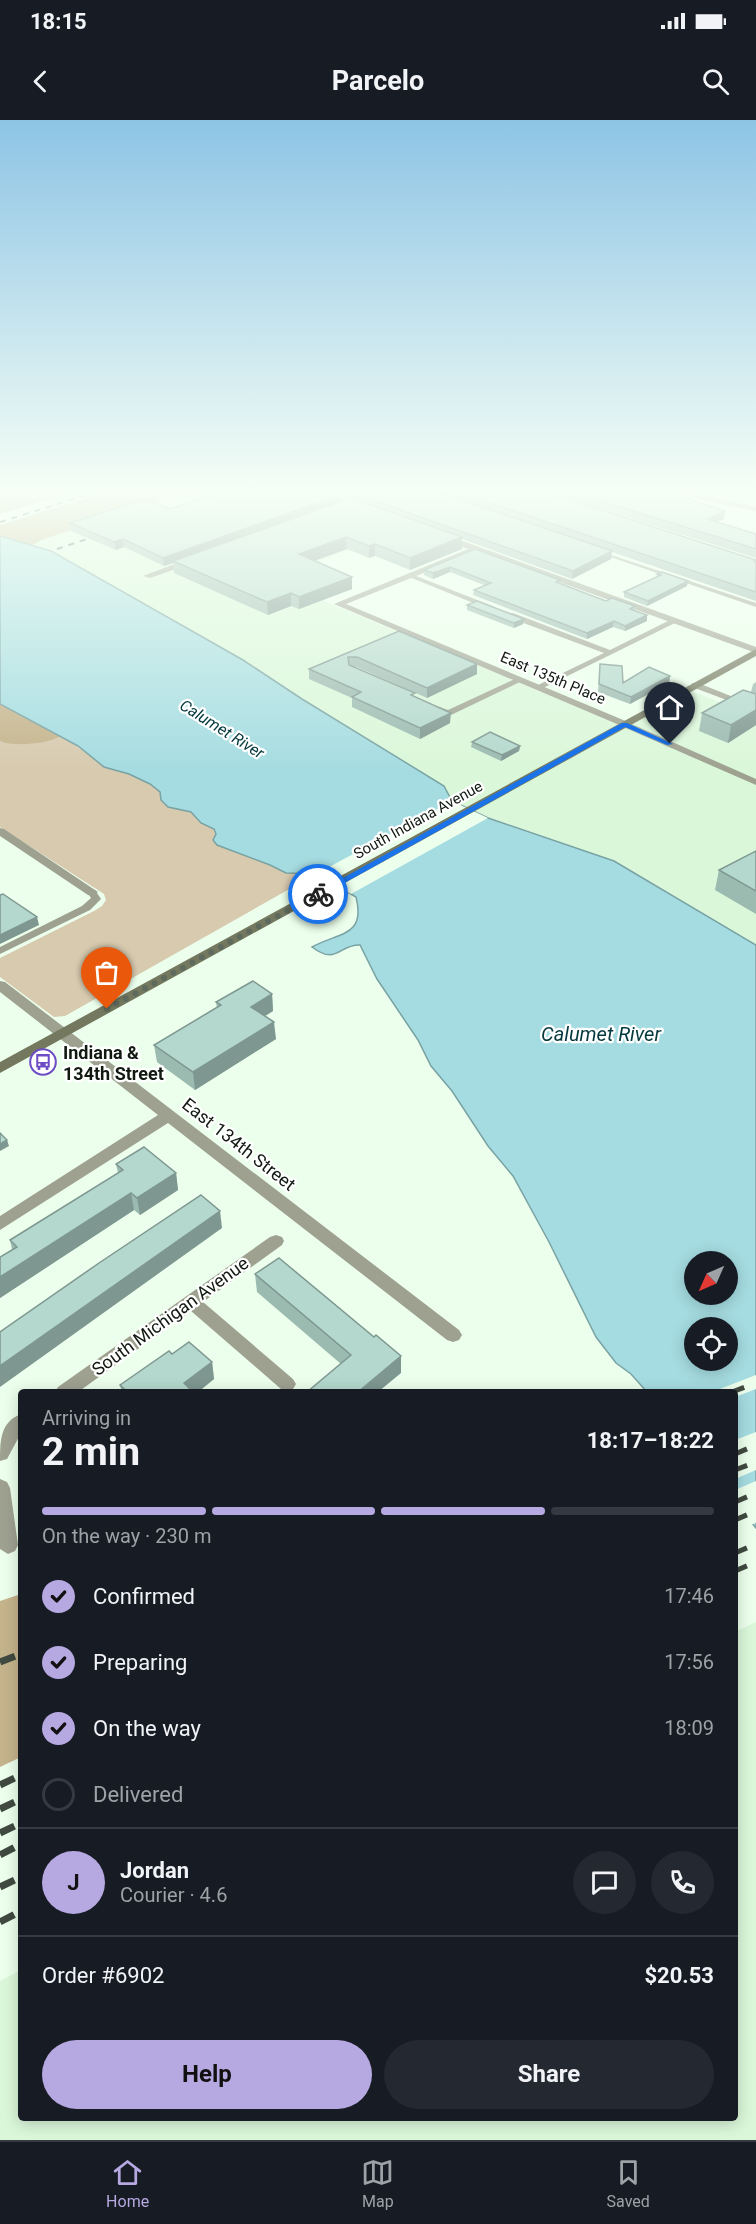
<!DOCTYPE html>
<html lang="en">
<head>
<meta charset="utf-8">
<style>
	:root { --surface:#171b24; --page:#242831; --text:#f1f3f6; --muted:#9ea1a6; --line:#363941; --accent:#b6a8e0 }
	body { margin:0; font-family:Roboto,sans-serif; background:var(--page); color:var(--text); height:100vh; display:flex; flex-direction:column; font-size:22px; white-space:nowrap }
	* { box-sizing:border-box; margin:0 }
	p { font-size:20px; color:var(--muted) }
	.icon { flex:none; width:33px; height:33px; fill:none; stroke:currentColor; stroke-width:2; stroke-linecap:round; stroke-linejoin:round }
	.map { position:relative; flex:1; overflow:hidden }
	.side { position:absolute; left:18px; top:1269px; width:720px; height:732px; display:flex; flex-direction:column; background:var(--surface); border-radius:6px; box-shadow:0 3px 15px #0003 }
	.side>* { flex:none }
	.needle { width:39px; rotate:225deg }
	.tools { position:absolute; left:684px; top:1131px; display:grid; gap:12px }
	.tools a { display:grid; place-items:center; width:54px; height:54px; border-radius:50%; background:var(--surface); box-shadow:0 3px 15px #0003; font-size:30px }
	.pin { position:absolute; display:grid; place-items:center; width:51px; height:51px; color:#fff; margin:-62px -26px; border-radius:50% 50% 50% 0; rotate:-45deg; box-shadow:0 0 6px #0007 }
	.pin .icon { rotate:45deg }
	.courier { position:absolute; display:grid; place-items:center; width:60px; height:60px; margin:-30px; border:4px solid #1a73e8; border-radius:50%; background:#fff; color:#222; box-shadow:0 2px 8px #0007 }
	.headline em { font-style:normal; font-weight:700 }
	.headline div { display:flex; flex-direction:column-reverse }
	.headline { display:flex; align-items:center; justify-content:space-between; height:102px; padding:0 24px }
	h1 { font-size:39px; font-weight:700; line-height:45px }
	.bar { display:grid; grid-template-columns:repeat(4,1fr); gap:9px 6px; align-content:center; height:72px; padding:0 24px }
	.bar i { height:8px; border-radius:4px; background:var(--line) }
	.bar .selected { background:var(--accent) }
	.bar p { grid-column:span 4 }
	.line { display:flex; align-items:center; gap:15px; padding:0 24px; border-top:2px solid var(--line) }
	.line div { flex:1 }
	.round { display:grid; place-items:center; flex:none; width:63px; height:63px; border-radius:32px; background:var(--page) }
	ol { padding:0 24px; list-style:none }
	li { display:flex; align-items:center; gap:18px; height:66px }
	li p { margin-inline-start:auto }
	li .icon { padding:6px; border-radius:50%; background:var(--accent); color:#111; stroke-width:4 }
	li:last-child { color:var(--muted) }
	li i { width:33px; height:33px; border:3px solid var(--line); border-radius:50% }
	.action { display:flex; gap:12px; margin-top:auto; padding:12px 24px }
	.action a { flex:1; height:69px; border-radius:36px; background:var(--accent); color:#111; font-size:24px; font-weight:700; line-height:69px; text-align:center }
	.action a+a { background:var(--page); color:var(--text) }
	.status { display:flex; justify-content:space-between; align-items:center; height:42px; padding:0 30px; background:var(--surface); direction:ltr }
	.status svg { height:16px; fill:currentColor }
	header { display:flex; justify-content:space-between; align-items:center; height:78px; padding:0 24px; background:var(--surface); font-size:27px; font-weight:700 }
	.menu { display:flex; justify-content:space-around; align-items:center; height:84px; border-top:2px solid var(--line); background:var(--surface); font-size:16px; color:var(--muted) }
	.menu a { display:grid; justify-items:center; gap:3px }
	.menu .selected { color:var(--accent) }
	.map>svg:first-child { display:block }
	.built { fill:#daf7d9 }
	.green { fill:#d7caaf }
	.forest { fill:#c5b38c }
	.water { fill:#a5dce1; stroke:#79a2a3; stroke-width:1.5; fill-rule:evenodd }
	.pier { fill:#ecffec }
	.lines { fill:none; stroke-linecap:round; stroke-linejoin:round }
	.lane { fill:#9ea190; fill-rule:evenodd }
	.street { fill:#9ea190; fill-rule:evenodd }
	.secondary { fill:#73785e; fill-rule:evenodd }
	.rail-far2 { stroke:#404a40; stroke-width:2; stroke-dasharray:6 6; stroke-linecap:butt }
	.rail-far1 { stroke:#404a40; stroke-width:5; stroke-dasharray:13 13; stroke-linecap:butt }
	.rail { stroke:#404a40; stroke-width:7; stroke-dasharray:16 16; stroke-linecap:butt }
	.wall { fill:#9bbab0 }
	.shaded-wall { fill:#7e9790 }
	.building { fill:#b4d8cd; stroke:#7e9790; stroke-width:1.5 }
	.route { fill:#1a73e8 }
	.done { stroke:#5e6a5e; stroke-width:6; stroke-dasharray:0 10.8 }
	.labels { text-anchor:middle; dominant-baseline:central; stroke-width:4.5; stroke-linejoin:round; paint-order:stroke }
	.far-street-label { font-size:15px; fill:#111911; stroke:#fff }
	.far-water-label { font-size:16px; font-style:italic; fill:#04393e; stroke:#fff }
	.poi-label { font-size:18px; font-weight:bold; fill:#111911; stroke:#fff; text-anchor:start }
	.street-label { font-size:18px; fill:#111911; stroke:#fff }
	.water-label { font-size:20px; font-style:italic; fill:#04393e; stroke:#fff }
</style>
</head>
<body>
<div class="status"><b>18:15</b><svg viewBox="0 0 49 12"><path d="M0 12V9h3v3zM5 12V6h3v6zM10 12V3h3v9zM15 12V0h3v12zM26 1h20v11H26zM47 4h2v5h-2z"/></svg></div>
<header><svg class="icon" aria-label="back" viewBox="0 0 24 24"><path d="M15 5l-7 7 7 7"/></svg>Parcelo<svg class="icon" aria-label="search" viewBox="0 0 24 24"><circle cx="10" cy="10" r="6"/><path d="M15 15l6 6"/></svg></header>
<div class="map">
<svg width="756" height="2020" viewBox="0 0 756 2020">
	<rect width="100%" height="100%" fill="#ecffec"/>
	<g class="built">
		<polygon points="198,373 283,406 354,429 274,460 625,607 691,571 756,596 756,825 653,763 488,698 452,681 443,666 302,579 243,540 51,431 31,426 40,420 151,384 179,375"/>
		<polygon points="756,1502 756,2020 0,2020 0,1861 21,1850 21,1998 735,1998 735,1512"/>
	</g>
	<path class="green" d="M61 616 96 639 104 647 129 654 150 664 214 709 217 725 270 745 286 753 316 754 65 896 54 897 0 857V838L94 791 102 786 106 780 104 774 0 707V621C13 625 49 624 61 616Z"/>
	<g class="forest">
		<polygon points="28,370 80,370 0,394 0,373 8,374"/>
		<polygon points="113,370 202,370 194,375 179,375 41,420 31,426 0,416 0,405"/>
		<path d="M0 584 61 616C49 624 13 627 0 621Z"/>
		<polygon points="21,1474 21,1637 0,1647 0,1481"/>
	</g>
	<path class="water" d="M0 416 51 431 243 540 302 579 444 666 452 681 488 698 614 741 756 825V1408L735 1382V1272H647L631 1254 616 1243 596 1217 549 1122 513 1056 488 1026 452 971 431 946 418 920 377 859 360 825C339 824 337 846 312 827 339 812 366 817 356 777L316 754 286 753 270 745 217 725 213 720 216 714 214 709 201 703 191 692 168 687 161 680 160 672 150 664 129 654 104 647 78 626 0 584ZM694 1142H728V1174H694ZM694 1208H728V1240H694Z"/>
	<g class="pier">
		<polygon points="452,681 488,698 351,774 316,754"/>
		<polygon points="756,1255 756,1269 735,1277 735,1272 712,1272"/>
		<polygon points="756,1312 756,1350 735,1359 735,1320"/>
		<polygon points="756,1361 756,1403 750,1405 735,1387 735,1370"/>
	</g>
	<g class="lines">
		<g class="lane">
			<polygon points="668,370 677,370 756,387 756,391 702,380"/>
			<polygon points="593,429 756,483 756,487 593,431"/>
			<polygon points="407,454 411,454 495,487 488,489 407,456"/>
			<polygon points="507,493 513,493 610,530 672,499 679,501 539,570 535,568 536,566 604,533 507,497"/>
			<polygon points="517,558 524,560 451,595 445,595 433,588 437,586 448,590"/>
			<polygon points="692,563 698,563 756,586 756,591 692,567"/>
			<polygon points="621,602 627,602 756,659 756,665 621,606"/>
			<polygon points="92,769 95,770 101,779 90,790 0,834 0,827 82,786 91,778 87,772"/>
		</g>
		<g class="street">
			<polygon points="308,370 318,370 365,387 358,389"/>
			<polygon points="440,415 446,415 756,527 756,533 476,432 346,484 628,602 628,606 624,607 334,484 468,429 440,419"/>
			<polygon points="193,437 197,440 196,442 150,458 143,456"/>
			<polygon points="0,708 4,709 98,772 92,776 88,775 0,716"/>
			<polygon points="0,861 5,862 459,1210 462,1215 459,1220 453,1222 447,1220 168,1003 0,1110 0,1096 158,995 0,872"/>
			<polygon points="276,1115 282,1117 284,1121 282,1125 203,1182 293,1259 296,1264 293,1269 287,1271 281,1269 191,1191 78,1272 55,1272 58,1267 270,1117"/>
			<path d="M21 1294V1313L7 1339 0 1341C0 1321 0 1302 21 1294Z"/>
			<polygon points="0,1359 7,1362 10,1368 18,1425 15,1431 8,1434 0,1429"/>
		</g>
		<polygon class="secondary" points="756,529 756,536 0,953 0,942"/>
		<g class="rail-far2">
			<polyline points="182,388 214,370"/>
			<polyline points="0,402 103,370"/>
			<polyline points="57,429 105,413"/>
		</g>
		<g class="rail-far1">
			<polyline points="732,1272 756,1263"/>
			<polyline points="735,1334 756,1325"/>
			<polyline points="735,1350 756,1342"/>
			<polyline points="735,1382 756,1373"/>
			<polyline points="735,1400 756,1391"/>
			<polyline points="735,1433 756,1424"/>
			<polyline points="735,1451 756,1442"/>
		</g>
		<g class="rail">
			<polyline points="0,1542 21,1534"/>
			<polyline points="0,1665 21,1655"/>
			<polyline points="0,1689 21,1679"/>
			<polyline points="0,1713 21,1703"/>
			<polyline points="0,1735 21,1724"/>
			<polyline points="0,1767 21,1757"/>
			<polyline points="0,1802 21,1791"/>
		</g>
	</g>
	<g class="wall">
		<polygon points="323,370 539,370 756,440 756,481 612,432 611,439 572,459 462,419 462,429 410,450 375,436 369,438 347,429 314,441 352,469 299,489 291,486 268,495 174,453 173,443 164,446 124,427 116,430 71,411 70,403 170,389 338,383 349,379"/>
		<polygon points="541,370 628,370 646,375 725,391 724,399 717,402 756,414 756,438"/>
		<polygon points="475,429 590,475 606,481 635,486 635,491 647,501 625,511 613,507 587,519 473,475 474,470 484,465 450,452 433,459 424,455 424,450"/>
		<polygon points="657,454 687,466 647,486 624,477 624,472 657,457"/>
		<polygon points="467,485 524,499 523,504 514,508 467,490"/>
		<polygon points="399,511 477,554 427,578 357,547 354,547 415,577 450,603 420,619 352,587 352,578 309,559 309,549"/>
		<polygon points="600,544 623,563 670,556 669,563 630,584 598,572"/>
		<polygon points="756,562 756,605 728,623 699,611 702,593 751,572 753,564"/>
		<polygon points="472,622 520,626 519,631 501,641 471,627"/>
		<polygon points="756,731 756,794 715,770 719,750"/>
		<polygon points="272,874 273,891 265,896 276,919 195,970 157,942 154,925 217,888 216,882"/>
		<polygon points="116,1044 176,1053 178,1070 140,1095 134,1090 0,1178 12,1129 10,1120 118,1053"/>
		<polygon points="255,1154 374,1217 401,1236 401,1253 341,1244 257,1172"/>
		<polygon points="172,1234 212,1242 214,1259 198,1272 122,1272 120,1265"/>
	</g>
	<g class="shaded-wall">
		<polygon points="337,376 338,384 173,441 173,443 164,446 163,438"/>
		<polygon points="725,391 724,399 706,406 707,399"/>
		<polygon points="346,417 347,429 300,446 299,434"/>
		<polygon points="462,417 462,429 410,450 410,438"/>
		<polygon points="123,419 124,427 116,430 114,422"/>
		<polygon points="375,424 375,436 369,438 369,426"/>
		<polygon points="612,431 611,439 572,459 573,451"/>
		<polygon points="450,447 450,452 433,459 433,453"/>
		<polygon points="352,457 352,469 299,489 299,477"/>
		<polygon points="688,461 687,466 647,486 648,481"/>
		<polygon points="291,473 291,486 268,495 267,482"/>
		<polygon points="647,495 647,501 625,511 625,506"/>
		<polygon points="524,499 523,504 514,508 514,503"/>
		<polygon points="614,501 613,507 587,519 587,513"/>
		<polygon points="477,544 477,554 427,578 427,568"/>
		<polygon points="670,556 669,563 630,584 631,577"/>
		<polygon points="756,590 756,605 728,623 731,605"/>
		<polygon points="451,593 450,603 420,619 420,608"/>
		<polygon points="520,626 519,631 501,641 502,635"/>
		<polygon points="37,797 39,805 0,824 0,815"/>
		<polygon points="272,874 273,891 252,904 251,887"/>
		<polygon points="274,902 276,919 195,970 193,952"/>
		<polygon points="7,1020 9,1026 0,1031 0,1024"/>
		<polygon points="176,1053 178,1070 140,1095 137,1078"/>
		<polygon points="131,1073 134,1090 0,1178 0,1157"/>
		<polygon points="220,1091 222,1108 0,1267 0,1246"/>
		<polygon points="401,1236 401,1253 378,1272 358,1272"/>
		<polygon points="212,1242 214,1259 198,1272 185,1272 184,1263"/>
	</g>
	<g class="building">
		<polygon points="230,370 321,370 337,376 163,438 123,419 114,422 70,403 145,379 170,389"/>
		<polygon points="344,370 432,370 612,431 573,451"/>
		<polygon points="452,370 539,370 756,440 754,441 756,442 756,472"/>
		<polygon points="566,370 628,370 646,375 660,370 725,391 707,399 756,414 756,429"/>
		<polygon points="351,378 462,417 410,438 375,424 369,426 346,417 299,434 352,457 299,477 291,473 267,482 173,441"/>
		<polygon points="475,429 560,460 556,462 590,475 606,481 612,478 635,486 630,489 647,495 625,506 614,501 587,513 474,470 491,463 450,447 433,453 424,450"/>
		<polygon points="662,452 688,461 648,481 624,472 661,455 657,454"/>
		<polygon points="477,481 524,499 514,503 467,485"/>
		<polygon points="399,511 477,544 427,568 357,537 348,537 349,545 415,573 411,575 451,593 420,608 352,577 361,572 309,549"/>
		<polygon points="600,544 622,546 623,563 649,547 670,556 631,577 599,564"/>
		<polygon points="743,570 756,574 756,590 731,605 702,593"/>
		<polygon points="490,612 520,626 502,635 472,622"/>
		<polygon points="756,731 756,771 719,750"/>
		<polygon points="3,774 37,797 0,815 0,775"/>
		<polygon points="253,861 272,874 251,887 274,902 193,952 154,925 221,885 216,882"/>
		<polygon points="0,1013 7,1020 0,1024"/>
		<polygon points="144,1027 176,1053 137,1078 131,1073 0,1157 0,1137 17,1127 10,1120 123,1050 116,1044"/>
		<polygon points="201,1075 220,1091 0,1246 0,1212 99,1143"/>
		<polygon points="279,1138 374,1217 376,1215 401,1236 358,1272 307,1272 351,1235 255,1154"/>
		<polygon points="189,1222 212,1242 184,1263 193,1272 127,1272 120,1265 169,1231 172,1234"/>
	</g>
	<linearGradient id="sky" x2="0" y2="1"><stop stop-color="#8dc4e5"/><stop offset="0.57" stop-color="#f6fff6"/><stop offset="1" stop-color="#f6fff6" stop-opacity="0"/></linearGradient>
	<rect width="756" height="652" fill="url(#sky)"/>
	<polygon class="route" points="622,603 627,603 673,624 667,625 625,607 321,776 314,774"/>
	<g class="lines">
		<polyline class="done" points="107,889 318,774"/>
	</g>
	<defs>
		<g id="bus-ring" transform="scale(1.35)"><circle r="9.5" fill="#fff" stroke="#6e4cc5" stroke-width="1.5"/><path d="M-5-6H5V4H4V6H2V4H-2V6H-4V4H-5ZM-3.5-4V0h7V-4ZM-3.5 1.2v1.5H-2V1.2ZM2 1.2v1.5H3.5V1.2Z" fill="#6e4cc5"/></g>
	</defs>
	<g fill-rule="evenodd">
		<use href="#bus-ring" x="43" y="942"/>
	</g>
	<g class="labels">
		<g class="far-street-label">
			<text transform="translate(553 558) rotate(23)">East 135th Place</text>
			<text transform="translate(418 700) rotate(-29)">South Indiana Avenue</text>
		</g>
		<g class="far-water-label">
			<text transform="translate(222 609) rotate(32)">Calumet River</text>
		</g>
		<g class="poi-label">
			<text x="63" y="932">Indiana &amp;<tspan x="63" dy="21">134th Street</tspan></text>
		</g>
		<g class="street-label">
			<text transform="translate(239 1024) rotate(38)">East 134th Street</text>
			<text transform="translate(170 1196) rotate(-36)">South Michigan Avenue</text>
		</g>
		<g class="water-label">
			<text x="601" y="914">Calumet River</text>
		</g>
	</g>
</svg>
<div class="tools">
<a><svg class="needle" viewBox="-14 -14 28 28"><path d="M0-13l5 13h-10z" fill="#e53935"/><path d="M0 13l5-13h-10z" fill="#9ea1a6"/></svg></a>
<a><svg class="icon" aria-label="locate" viewBox="0 0 24 24"><circle cx="12" cy="12" r="6"/><path d="M12 2v4M12 18v4M2 12h4M18 12h4"/></svg></a>
</div>
<div class="pin" style="left:107px;top:889px;background:#ea580c"><svg class="icon" aria-label="bag" viewBox="0 0 24 24"><path d="M5 8h14l-1 12H6zM9 8a3 3 0 0 1 6 0"/></svg></div>
<div class="pin" style="left:670px;top:624px;background:#1f2937"><svg class="icon" aria-label="home" viewBox="0 0 24 24"><path d="M3 11l9-7 9 7M6 9v11h12V9"/></svg></div>
<div class="courier" style="left:318px;top:774px"><svg class="icon" aria-label="bike" viewBox="0 0 24 24"><circle cx="6" cy="16" r="4"/><circle cx="18" cy="16" r="4"/><path d="M6 16l4-8h5l3 8M10 8l3 8H6M13 5h3"/></svg></div>
<section class="side">
<div class="headline"><div><h1>2 min</h1><p>Arriving in</p></div><em>18:17–18:22</em></div>
<div class="bar"><i class="selected"></i><i class="selected"></i><i class="selected"></i><i></i><p>On the way · 230 m</p></div>
<ol>
<li><svg class="icon" aria-label="check" viewBox="0 0 24 24"><path d="M5 12l5 5 9-10"/></svg>Confirmed<p>17:46</p></li>
<li><svg class="icon" aria-label="check" viewBox="0 0 24 24"><path d="M5 12l5 5 9-10"/></svg>Preparing<p>17:56</p></li>
<li><svg class="icon" aria-label="check" viewBox="0 0 24 24"><path d="M5 12l5 5 9-10"/></svg>On the way<p>18:09</p></li>
<li><i></i>Delivered</li>
</ol>
<div class="line" style="height:108px"><b class="round" style="background:var(--accent);color:#111">J</b><div><b>Jordan</b><p>Courier · 4.6</p></div><a class="round"><svg class="icon" aria-label="chat" viewBox="0 0 24 24"><path d="M4 5h16v11H9l-5 4z"/></svg></a><a class="round"><svg class="icon" aria-label="phone" viewBox="0 0 24 24"><path d="M5 4h4l2 5-3 2q2 4 5 5l2-3 5 2v4C11 20 4 13 5 4z"/></svg></a></div>
<div class="line" style="height:78px"><div>Order #6902</div><b>$20.53</b></div>
<div class="action"><a>Help</a><a>Share</a></div>
</section>
</div>
<nav class="menu">
<a class="selected"><svg class="icon" aria-label="home" viewBox="0 0 24 24"><path d="M3 11l9-7 9 7M6 9v11h12V9"/></svg>Home</a>
<a><svg class="icon" aria-label="map" viewBox="0 0 24 24"><path d="M3 6l6-2 6 2 6-2v14l-6 2-6-2-6 2zM9 4v14M15 6v14"/></svg>Map</a>
<a><svg class="icon" aria-label="saved" viewBox="0 0 24 24"><path d="M7 4h10v16l-5-4-5 4z"/></svg>Saved</a>
</nav>
</body>
</html>
